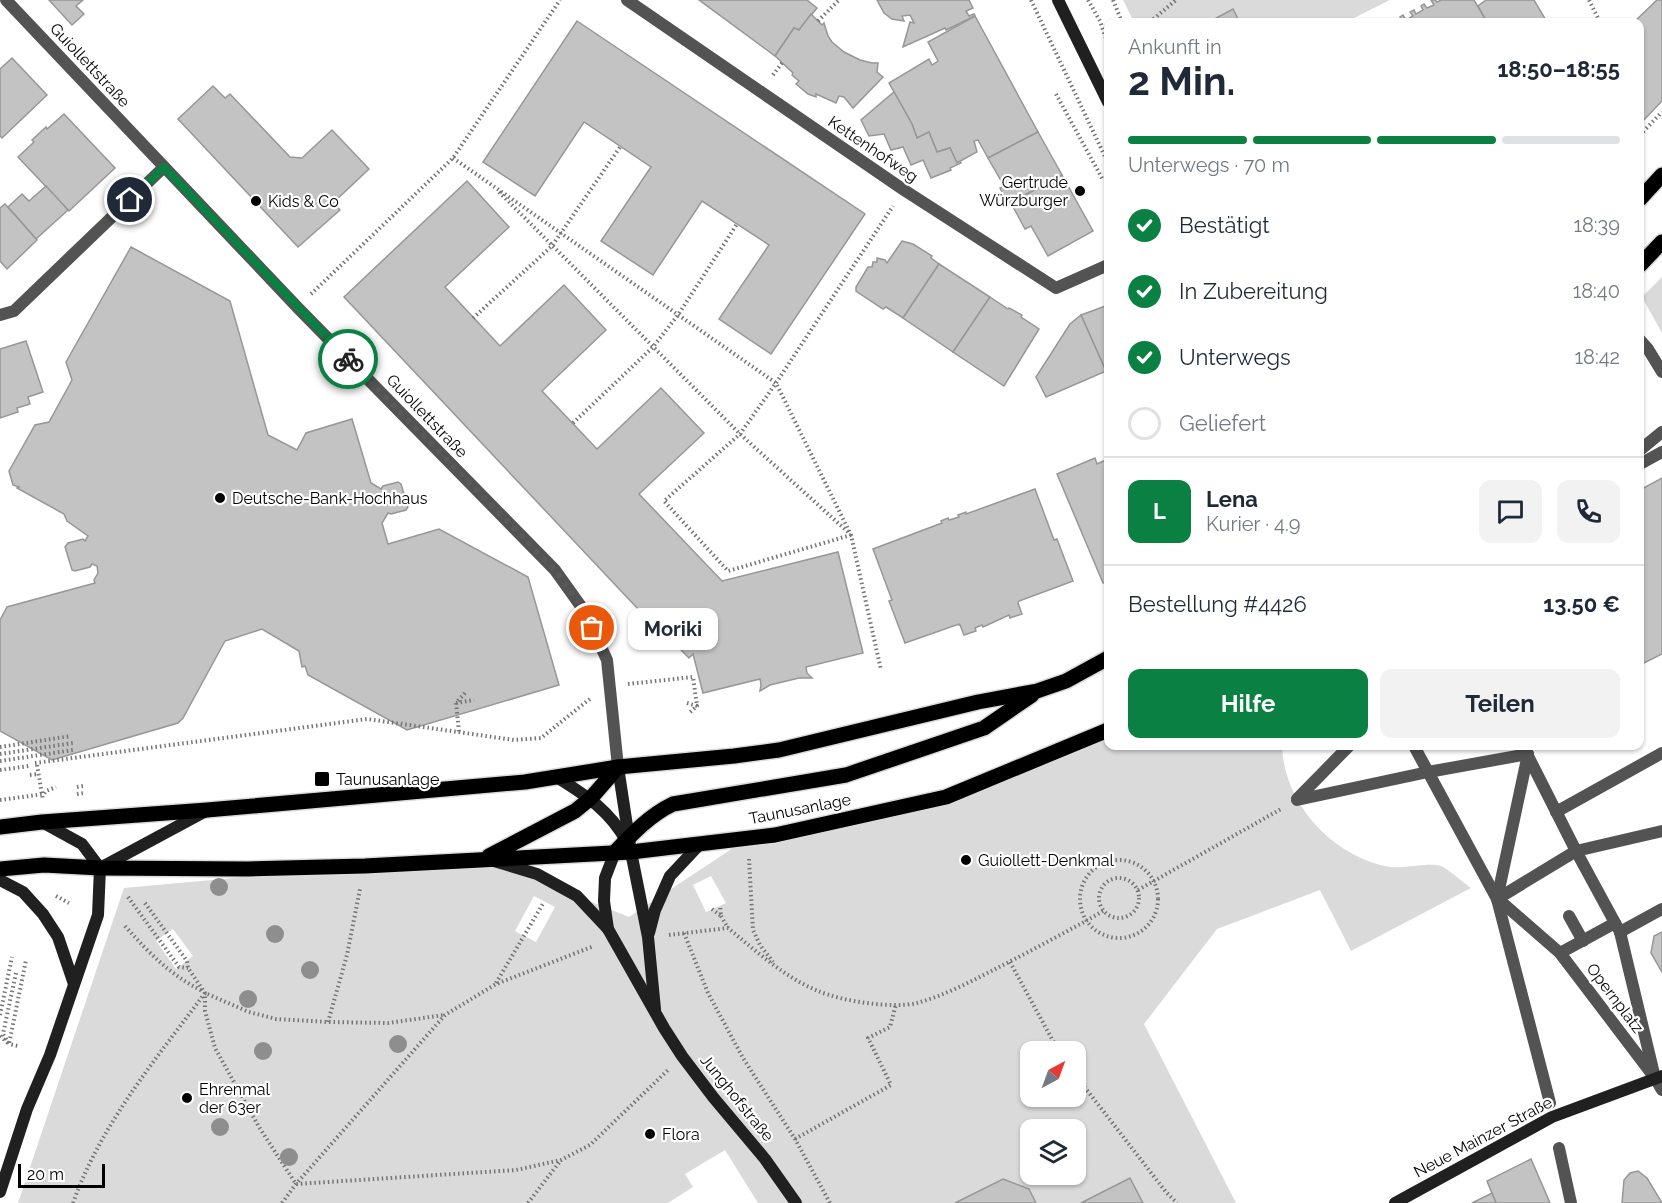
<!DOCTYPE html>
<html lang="de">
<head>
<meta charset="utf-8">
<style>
	:root { --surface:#fff; --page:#f2f2f3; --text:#1f2937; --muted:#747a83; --line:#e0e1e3; --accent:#0b8043 }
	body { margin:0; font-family:Raleway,sans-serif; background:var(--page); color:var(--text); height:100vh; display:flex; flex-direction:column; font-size:22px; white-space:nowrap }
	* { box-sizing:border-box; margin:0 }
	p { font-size:20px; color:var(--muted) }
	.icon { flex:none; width:33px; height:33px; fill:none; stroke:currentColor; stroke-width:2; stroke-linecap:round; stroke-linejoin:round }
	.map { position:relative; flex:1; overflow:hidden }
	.details { position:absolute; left:1104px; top:18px; width:540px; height:732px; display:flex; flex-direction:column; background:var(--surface); border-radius:12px; box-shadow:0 2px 4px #0004 }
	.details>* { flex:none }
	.needle { width:39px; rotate:41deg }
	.controls { position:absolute; left:1020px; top:1041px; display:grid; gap:12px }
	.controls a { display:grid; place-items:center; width:66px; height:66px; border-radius:12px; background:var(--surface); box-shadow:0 2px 4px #0004; font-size:30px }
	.scale { position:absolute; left:18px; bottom:15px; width:87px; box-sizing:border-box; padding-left:6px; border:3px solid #000; border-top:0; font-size:16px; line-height:21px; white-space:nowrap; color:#000; -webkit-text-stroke:4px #fff; paint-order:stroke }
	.pin { position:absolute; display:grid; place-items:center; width:51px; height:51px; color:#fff; margin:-26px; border:3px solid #fff; border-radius:50%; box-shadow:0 2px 6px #0007 }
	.courier { position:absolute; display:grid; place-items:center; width:60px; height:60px; margin:-30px; border:4px solid #0b8043; border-radius:50%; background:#fff; color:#222; box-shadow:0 2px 8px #0007 }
	.bubble { position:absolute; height:42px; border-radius:12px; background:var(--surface); box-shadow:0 2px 4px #0004; font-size:20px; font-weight:700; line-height:42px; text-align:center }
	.overview em { font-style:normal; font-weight:700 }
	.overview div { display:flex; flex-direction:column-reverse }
	.overview { display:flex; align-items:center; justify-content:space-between; height:102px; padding:0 24px }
	h1 { font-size:39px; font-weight:700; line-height:45px }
	.bar { display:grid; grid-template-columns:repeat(4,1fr); gap:9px 6px; align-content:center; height:72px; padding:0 24px }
	.bar i { height:8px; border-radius:4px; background:var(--line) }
	.bar .selected { background:var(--accent) }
	.bar p { grid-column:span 4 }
	.line { display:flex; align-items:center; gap:15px; padding:0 24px; border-top:2px solid var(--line) }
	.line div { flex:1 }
	.round { display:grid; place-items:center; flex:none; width:63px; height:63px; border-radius:12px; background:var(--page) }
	ol { padding:0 24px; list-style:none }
	li { display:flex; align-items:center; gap:18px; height:66px }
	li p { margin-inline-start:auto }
	li .icon { padding:6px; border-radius:50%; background:var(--accent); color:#fff; stroke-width:4 }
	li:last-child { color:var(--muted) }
	li i { width:33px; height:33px; border:3px solid var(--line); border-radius:50% }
	.primary-button { display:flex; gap:12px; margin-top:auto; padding:12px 24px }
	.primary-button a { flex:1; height:69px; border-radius:12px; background:var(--accent); color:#fff; font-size:24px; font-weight:700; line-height:69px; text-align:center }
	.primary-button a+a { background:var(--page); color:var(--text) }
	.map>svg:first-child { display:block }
	.green { fill:#dadada; fill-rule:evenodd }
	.building { fill:#c3c3c3; stroke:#979797; stroke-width:1.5 }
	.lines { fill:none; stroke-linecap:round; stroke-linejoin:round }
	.primary-casing { stroke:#dbdbdb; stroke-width:18 }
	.path { stroke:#757575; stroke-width:4; stroke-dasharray:1.5 3; stroke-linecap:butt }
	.service { stroke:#535353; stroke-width:12 }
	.pedestrian { stroke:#535353; stroke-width:12 }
	.minor { stroke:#535353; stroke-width:12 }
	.secondary { stroke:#202020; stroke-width:12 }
	.primary { stroke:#000; stroke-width:15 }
	.tree { fill:#8e8e8e }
	.done { stroke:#595959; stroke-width:6; stroke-dasharray:0 10.8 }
	.route { stroke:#0b8043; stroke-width:8 }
	.poi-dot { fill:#000; stroke:#fff; stroke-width:2 }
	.labels { text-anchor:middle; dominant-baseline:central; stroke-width:4.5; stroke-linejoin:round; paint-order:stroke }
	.street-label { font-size:16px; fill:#000; stroke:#fff }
	.poi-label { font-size:16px; fill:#000; stroke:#fff; text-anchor:start }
</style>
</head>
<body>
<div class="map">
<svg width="1662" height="1203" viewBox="0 0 1662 1203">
	<rect width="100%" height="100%" fill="#fff"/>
	<g class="green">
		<polygon points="1123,0 1390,0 1346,22 1134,22"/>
		<polygon points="1662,277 1662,333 1642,297"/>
		<path d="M1108 730V746H1282C1284 804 1333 857 1390 867 1403 869 1431 862 1441 866 1448 869 1464 883 1471 888L1351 951 1320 890 1217 929 1144 1024 1236 1203H758L725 1150 685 1174 693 1187 668 1203H18L124 888 365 866 484 859 629 917 748 838 946 797ZM711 876 726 903 706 912 693 885ZM534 896 555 907 536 942 515 931ZM173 929 193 956 176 969 156 941ZM1030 1052H1076V1096H1030ZM1030 1130H1076V1174H1030Z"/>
	</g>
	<g class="building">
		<polygon points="49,0 83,0 76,6 84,14 72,25"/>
		<polygon points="699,0 807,0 817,8 799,30 794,28 775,56"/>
		<polygon points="877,0 969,0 973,8 966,11 969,16 974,14 975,16 946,30 945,28 903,47 910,22 914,23 910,15 902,16 904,21 892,19 884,13"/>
		<polygon points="1431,0 1435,0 1437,2 1441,0 1474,0 1487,22 1401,22 1403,22 1400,17 1403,15 1406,20 1413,16 1410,12 1414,10 1416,14 1423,10 1421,6 1424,4 1427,8 1434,5"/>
		<polygon points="1486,0 1534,0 1547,22 1487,22 1478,6"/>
		<polygon points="1657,0 1662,0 1662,101 1640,124 1640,22 1634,22"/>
		<polygon points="1233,9 1239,21 1236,22 1209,22"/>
		<polygon points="811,14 822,25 824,23 828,36 832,42 844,52 860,60 872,63 878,63 877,72 883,77 853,108 844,97 839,96 836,103 816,94 816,97 808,94 796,84 799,81 792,75 793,73 775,56 794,28 799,30"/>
		<polygon points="975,16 1038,132 988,158 978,140 974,141 977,152 957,163 950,148 937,152 929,132 917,138 912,124 889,83 929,59 932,65 938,61 928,42"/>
		<polygon points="577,21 865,214 771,354 719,319 769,245 702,201 653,275 601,241 651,167 584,122 535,196 483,162"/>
		<polygon points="12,58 47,95 2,138 0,136 0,69"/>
		<polygon points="213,86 225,98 230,94 290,157 302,158 332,130 369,169 333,203 340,210 298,247 178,119"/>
		<polygon points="894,92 912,124 917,138 929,132 937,152 950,148 957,163 960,161 961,163 950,168 951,170 931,178 923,160 911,165 903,147 891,150 884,134 869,136 861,120"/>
		<polygon points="64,114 115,168 69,211 18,157 34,142 32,140 46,127 47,129"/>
		<polygon points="1038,132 1062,175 1008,204 1000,188 1004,186 988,158"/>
		<polygon points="1062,175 1093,231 1048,256 1031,226 1025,229 1011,203"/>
		<polygon points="467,181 509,227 445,287 500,346 564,285 606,330 542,391 597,449 661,388 704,433 639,494 722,581 838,552 863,653 806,667 807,673 812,678 799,678 770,685 760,691 761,685 760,679 703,693 693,654 689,658 677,646 675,648 669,642 668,644 636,610 638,609 344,297"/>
		<polygon points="46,186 68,210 36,239 8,207 22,194 29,201"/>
		<polygon points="5,204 37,240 7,269 0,261 0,208"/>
		<polygon points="902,241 913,244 932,256 931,258 939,264 903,318 886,307 883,309 856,291 856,287 868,267 872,267 873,262 877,262 877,258 885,260 887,263"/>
		<polygon points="131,247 230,301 268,435 297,450 306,433 352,419 371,483 381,489 383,486 398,482 401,484 408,507 406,510 391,514 388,513 382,523 388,544 439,529 528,577 559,685 407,730 308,675 305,666 302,667 299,651 262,629 225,641 183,718 178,723 52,760 0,731 0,620 7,607 95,583 94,580 98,573 97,566 92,564 90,567 75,571 72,570 65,547 68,543 83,539 85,541 88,536 67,521 64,514 17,488 19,487 13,485 9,471 35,425 49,422 72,380 66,362"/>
		<polygon points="939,264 990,297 953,352 903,318"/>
		<polygon points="990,297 1008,309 1009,308 1022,315 1021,317 1039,329 1004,386 953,352"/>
		<polygon points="1108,305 1108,367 1105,369 1081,315"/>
		<polygon points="1081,315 1105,369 1104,372 1046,397 1036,377 1070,324"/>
		<polygon points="26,341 43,392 28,397 30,404 17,408 18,412 0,418 0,349"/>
		<polygon points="1095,458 1097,464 1108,459 1108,580 1103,583 1057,474"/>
		<polygon points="1662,478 1662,654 1644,663 1640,654 1640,490"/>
		<polygon points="1035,489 1054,540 1057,539 1073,581 1019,601 1018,603 1022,614 1010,618 1009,615 983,627 982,625 975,628 976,631 964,635 960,625 959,625 959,624 905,643 889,601 892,600 873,549 942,523 941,521 948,518 949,520 959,517 958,515 966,512 966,514"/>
		<polygon points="1662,932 1662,972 1651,953 1654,936"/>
		<polygon points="1531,1159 1550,1203 1496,1203 1487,1181"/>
		<polygon points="1638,1171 1647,1178 1662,1203 1622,1203 1624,1180 1630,1173"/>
		<polygon points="1130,1178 1143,1203 1081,1203"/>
		<polygon points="1003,1179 1029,1189 1036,1203 955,1203"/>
		<polygon points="1492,1193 1496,1203 1472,1203"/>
	</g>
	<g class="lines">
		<g class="primary-casing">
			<g id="primary">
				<polyline points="1640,199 1662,175"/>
				<polyline points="1640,265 1662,242"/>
				<polyline points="0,827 42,822 207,810 525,782 618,767 734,756 779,750 978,702 1037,691 1066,681 1108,658"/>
				<path d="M615 852C633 833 650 815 673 804L846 775 984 728 1032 695"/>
				<polyline points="489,856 575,811 591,798 618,767"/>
				<polyline points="0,869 44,865 100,868 248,869 365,866 631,852 775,835 946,797 1108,730"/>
			</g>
		</g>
		<g class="path">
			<polyline points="1031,0 1108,163"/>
			<polyline points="1088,0 1100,21 1108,44"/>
			<polyline points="1113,0 1122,22"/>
			<polyline points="1589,0 1600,22"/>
			<polyline points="818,21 839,0"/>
			<polyline points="1150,22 1176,0"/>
			<polyline points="773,75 782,63"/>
			<polyline points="1056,94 1103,180"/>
			<polyline points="1640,135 1662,112"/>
			<polyline points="453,158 776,383 851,535 881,670"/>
			<polyline points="499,192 740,434 848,532"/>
			<polyline points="311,294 453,158 560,0"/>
			<polyline points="473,318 552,246 620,147"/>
			<polyline points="573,423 653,347 678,315 737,224"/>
			<polyline points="851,535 728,571 664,501 740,434 776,383 893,206"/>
			<polyline points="628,684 693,677 697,706"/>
			<polyline points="465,693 456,703 474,700"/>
			<polyline points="456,703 459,732"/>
			<polyline points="687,703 697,706 688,714"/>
			<polyline points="0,747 71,736"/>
			<polyline points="0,754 73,743"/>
			<polyline points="0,761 73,750"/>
			<polyline points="35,763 367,719 514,740 541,738 591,698"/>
			<polyline points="37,765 43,800"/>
			<polyline points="0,770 29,766"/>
			<polyline points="30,775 39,774"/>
			<polyline points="77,787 83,786"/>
			<polyline points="77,794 84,793"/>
			<polyline points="0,800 44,794 46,791 56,787"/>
			<polyline points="749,859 753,930 760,945 773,962"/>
			<circle cx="1119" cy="899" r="39"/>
			<circle cx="1119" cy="898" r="20"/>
			<polyline points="1138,890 1281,809"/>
			<polyline points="56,896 69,903"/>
			<polyline points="128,897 179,967 188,968"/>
			<polyline points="145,903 187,961 188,968 205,993 205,1011 215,1048 259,1127 296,1184 516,1170 561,1160 590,1145 669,1069"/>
			<polyline points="712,909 721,916 720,905"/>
			<polyline points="721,916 728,928"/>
			<path d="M125 926C151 955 169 974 204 992"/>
			<polyline points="684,933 708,993 743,1058 795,1139 830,1203"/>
			<path d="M669 935 728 928C756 951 784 977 818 991 842 1001 891 1009 917 1003 946 995 974 980 1001 966 1029 952 1058 936 1086 921L1103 911"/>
			<polyline points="1010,962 1059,1052"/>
			<polyline points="16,973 3,1034 9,1044 18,1046"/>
			<polyline points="496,983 544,902"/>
			<polyline points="0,1015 12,957"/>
			<polyline points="328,1022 347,955 360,889"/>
			<polyline points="0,1036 9,1044 26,960"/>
			<polyline points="1076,1076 1166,1192 1177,1203"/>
			<polyline points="795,1139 891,1085 868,1038 890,1027 896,1004"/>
			<path d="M73 1203C101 1124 156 1059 205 993L249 1012 276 1019 328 1022 388 1023 444 1015"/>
			<polyline points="282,1203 296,1184 445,1015 496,984 594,946"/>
			<polyline points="528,1203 561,1160"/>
		</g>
		<g class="service">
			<polyline points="1640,340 1648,349 1662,372"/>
			<polyline points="1640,450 1662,432"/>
			<polyline points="1620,932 1662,909"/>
		</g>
		<g class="pedestrian">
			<polyline points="1640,464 1662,452"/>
			<polyline points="1414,746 1497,899 1550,1103"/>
			<polyline points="1523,746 1576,851 1620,932 1655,1078"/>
			<polyline points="1297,799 1349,746"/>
			<polyline points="1297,800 1428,772 1528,754"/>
			<polyline points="1556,812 1662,753"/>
			<polyline points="1497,899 1576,851 1662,831"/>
			<polyline points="1497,899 1528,754"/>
			<polyline points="1498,899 1560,953 1655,1078 1662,1090"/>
			<polyline points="1569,916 1583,941"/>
			<polyline points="1560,953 1615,923"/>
		</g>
		<g class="minor">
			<polyline points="6,0 299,309 555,570 585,612 607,660 618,767"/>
			<polyline points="627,0 904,190 1056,288 1108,265"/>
			<polyline points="0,315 14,311 164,167"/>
			<polyline points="1559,1148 1571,1203"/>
		</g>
		<g class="secondary">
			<polyline points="1058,0 1108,102"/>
			<polyline points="618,767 631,852 648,937 655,1009"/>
			<path d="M558 778C587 796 610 811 627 842"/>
			<polyline points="42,822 82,844 100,868"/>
			<polyline points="615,852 605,878 604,901 608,929 664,1028 682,1056 713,1097 765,1159 796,1203"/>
			<polyline points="494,861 537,874 577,896 608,929"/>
			<polyline points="100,868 206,811"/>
			<polyline points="0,880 23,892 43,914 58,937 74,984"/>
			<polyline points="649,933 655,910 670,876 701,843"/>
			<polyline points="0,1192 27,1109 50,1055 98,915 100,868"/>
			<polyline points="1395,1203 1552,1117 1662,1076"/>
		</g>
		<use href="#primary" class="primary"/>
	</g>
	<g class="tree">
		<circle cx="219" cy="887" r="9"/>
		<circle cx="275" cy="934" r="9"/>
		<circle cx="310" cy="970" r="9"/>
		<circle cx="248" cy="999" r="9"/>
		<circle cx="398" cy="1044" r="9"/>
		<circle cx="263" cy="1051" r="9"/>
		<circle cx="220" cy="1127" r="9"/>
		<circle cx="289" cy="1157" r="9"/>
	</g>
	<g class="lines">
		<polyline class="done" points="348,359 555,570 585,612 592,628"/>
		<polyline class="route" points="130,200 164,167 348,359"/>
	</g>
	<g class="poi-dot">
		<circle cx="1080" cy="191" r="6"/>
		<circle cx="256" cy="201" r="6"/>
		<circle cx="220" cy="498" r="6"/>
		<rect x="314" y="771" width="16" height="16" rx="3"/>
		<circle cx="966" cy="860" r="6"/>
		<circle cx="187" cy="1098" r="6"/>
		<circle cx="650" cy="1134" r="6"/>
	</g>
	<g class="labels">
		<g class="street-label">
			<text transform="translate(90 65) rotate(47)">Guiollettstraße</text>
			<text transform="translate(873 149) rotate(34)">Kettenhofweg</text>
			<text transform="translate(427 416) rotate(46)">Guiollettstraße</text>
			<text transform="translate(800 809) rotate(-11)">Taunusanlage</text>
			<text transform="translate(1615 998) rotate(53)">Opernplatz</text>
			<text transform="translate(737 1098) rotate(51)">Junghofstraße</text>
			<text transform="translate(1483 1137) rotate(-28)">Neue Mainzer Straße</text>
		</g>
		<g class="poi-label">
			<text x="1068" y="182" text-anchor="end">Gertrude<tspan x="1068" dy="18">Würzburger</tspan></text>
			<text x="268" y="201">Kids &amp; Co</text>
			<text x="232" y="498">Deutsche-Bank-Hochhaus</text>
			<text x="336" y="779">Taunusanlage</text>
			<text x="978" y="860">Guiollett-Denkmal</text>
			<text x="199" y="1089">Ehrenmal<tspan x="199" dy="18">der 63er</tspan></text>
			<text x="662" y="1134">Flora</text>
		</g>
	</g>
</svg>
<div class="controls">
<a><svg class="needle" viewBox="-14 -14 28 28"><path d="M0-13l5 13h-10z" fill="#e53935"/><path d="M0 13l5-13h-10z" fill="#747a83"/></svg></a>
<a><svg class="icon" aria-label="layers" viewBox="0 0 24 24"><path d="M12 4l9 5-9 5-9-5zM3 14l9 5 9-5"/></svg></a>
</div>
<div class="scale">20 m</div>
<div class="pin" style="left:592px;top:628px;background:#ea580c"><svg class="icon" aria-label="bag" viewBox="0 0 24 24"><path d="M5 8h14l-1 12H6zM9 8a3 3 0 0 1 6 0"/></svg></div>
<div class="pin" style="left:130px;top:200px;background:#1f2937"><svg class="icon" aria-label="home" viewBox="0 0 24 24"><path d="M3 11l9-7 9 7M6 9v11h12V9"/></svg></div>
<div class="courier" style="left:348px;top:359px"><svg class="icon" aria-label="bike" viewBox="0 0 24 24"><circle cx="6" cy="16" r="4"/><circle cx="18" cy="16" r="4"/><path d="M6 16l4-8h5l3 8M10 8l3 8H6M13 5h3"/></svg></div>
<div class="bubble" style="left:628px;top:608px;width:90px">Moriki</div>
<section class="details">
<div class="overview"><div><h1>2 Min.</h1><p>Ankunft in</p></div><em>18:50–18:55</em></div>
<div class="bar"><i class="selected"></i><i class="selected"></i><i class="selected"></i><i></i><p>Unterwegs · 70 m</p></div>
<ol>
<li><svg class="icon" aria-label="check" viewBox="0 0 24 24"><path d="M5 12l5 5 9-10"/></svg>Bestätigt<p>18:39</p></li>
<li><svg class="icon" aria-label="check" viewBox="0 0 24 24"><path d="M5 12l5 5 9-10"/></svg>In Zubereitung<p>18:40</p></li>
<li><svg class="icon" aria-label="check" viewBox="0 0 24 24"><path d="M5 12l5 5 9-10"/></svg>Unterwegs<p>18:42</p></li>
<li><i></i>Geliefert</li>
</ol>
<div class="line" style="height:108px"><b class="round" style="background:var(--accent);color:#fff">L</b><div><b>Lena</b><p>Kurier · 4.9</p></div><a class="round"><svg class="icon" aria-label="chat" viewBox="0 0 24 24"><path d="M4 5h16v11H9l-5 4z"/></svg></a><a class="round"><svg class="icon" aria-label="phone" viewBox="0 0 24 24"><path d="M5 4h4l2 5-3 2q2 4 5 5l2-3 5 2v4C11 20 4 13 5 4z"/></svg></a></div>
<div class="line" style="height:78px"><div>Bestellung #4426</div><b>13.50 €</b></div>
<div class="primary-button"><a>Hilfe</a><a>Teilen</a></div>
</section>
</div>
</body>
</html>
